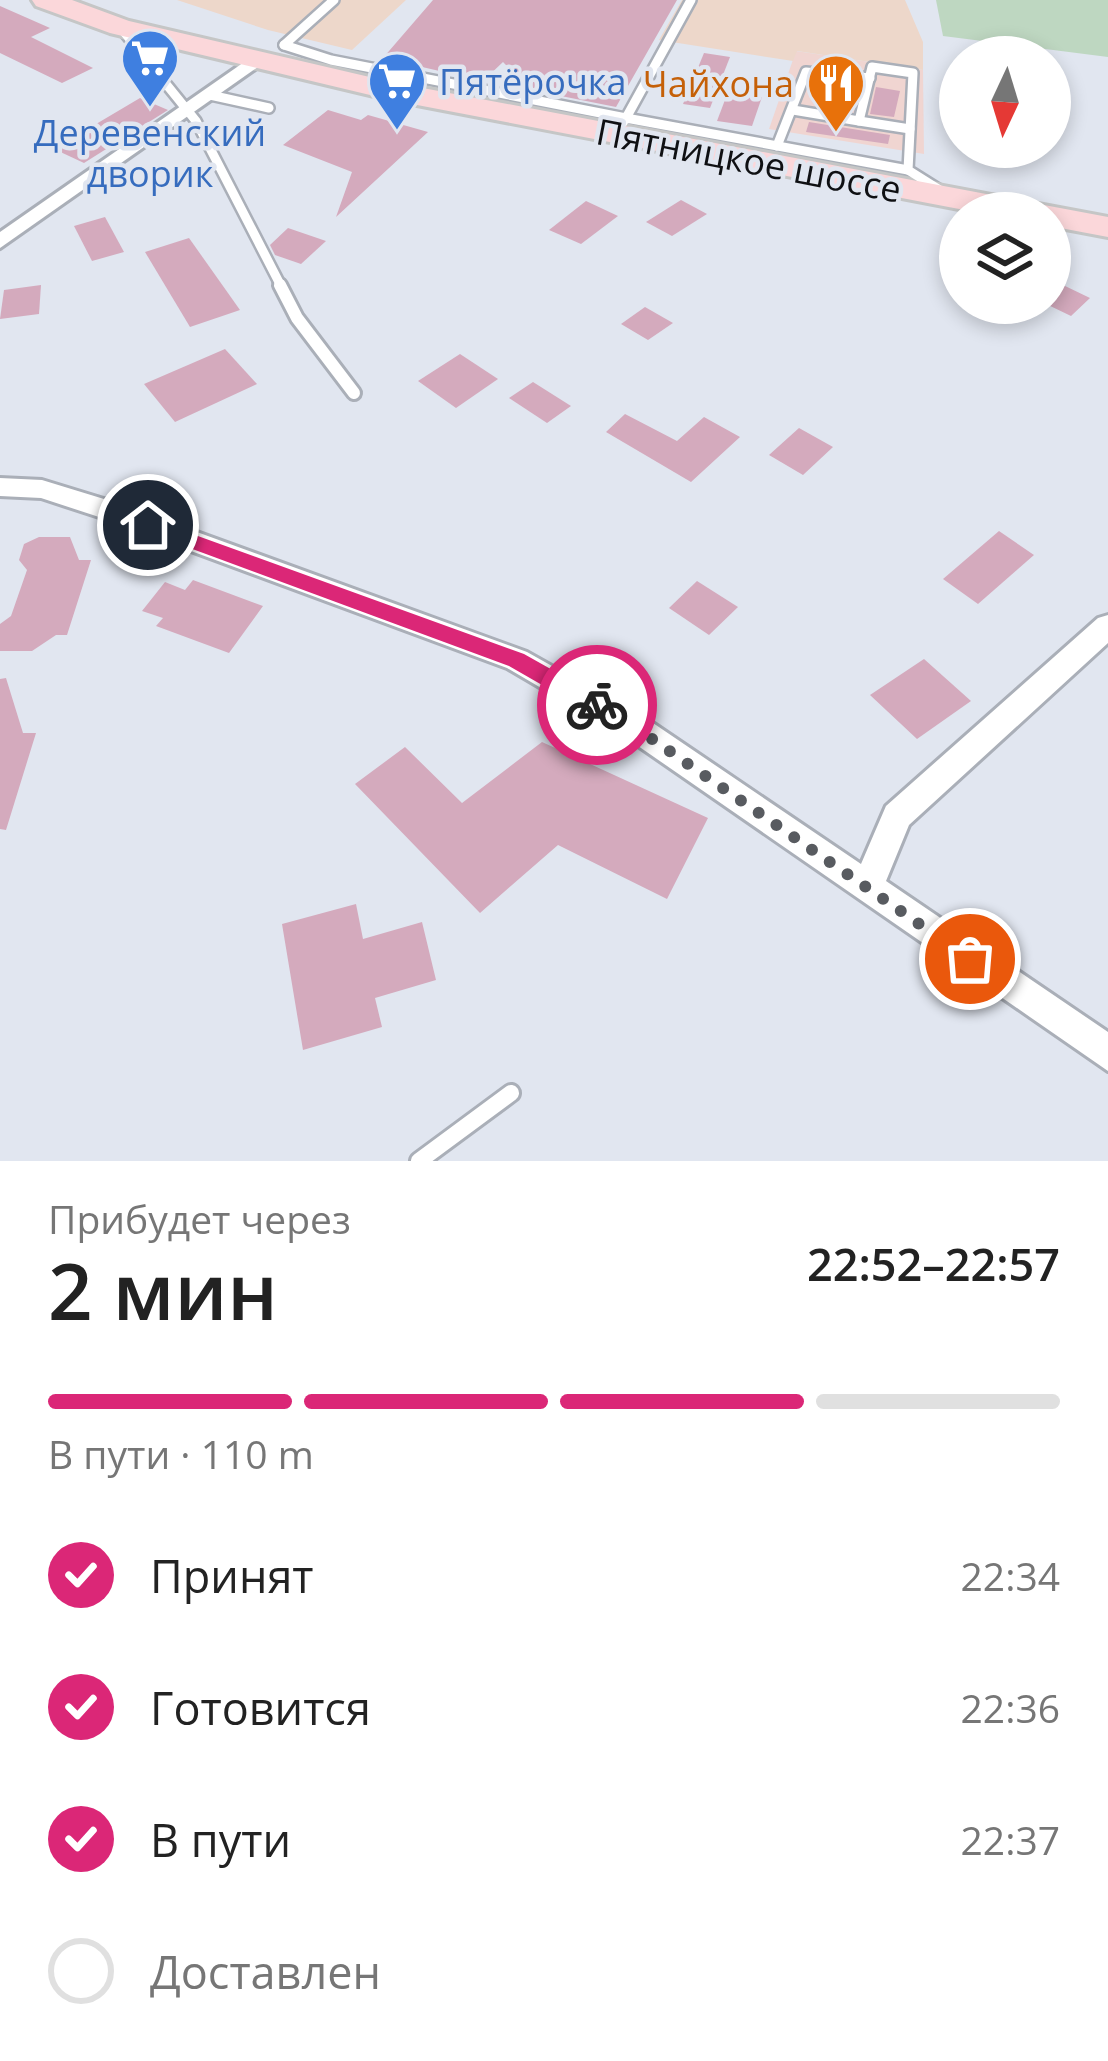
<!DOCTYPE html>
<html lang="ru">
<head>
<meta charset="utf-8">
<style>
	:root { --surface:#fff; --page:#f2f2f2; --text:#222; --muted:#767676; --line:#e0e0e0; --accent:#db2777 }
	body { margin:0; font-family:"Open Sans",sans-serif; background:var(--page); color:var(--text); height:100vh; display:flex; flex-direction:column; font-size:45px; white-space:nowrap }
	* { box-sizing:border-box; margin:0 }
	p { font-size:39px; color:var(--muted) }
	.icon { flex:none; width:66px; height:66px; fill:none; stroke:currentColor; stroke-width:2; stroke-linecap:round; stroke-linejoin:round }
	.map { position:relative; height:1161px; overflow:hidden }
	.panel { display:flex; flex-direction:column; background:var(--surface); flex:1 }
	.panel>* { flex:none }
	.needle { width:78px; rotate:184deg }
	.buttons { position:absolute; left:939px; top:36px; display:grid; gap:24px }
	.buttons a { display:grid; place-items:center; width:132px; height:132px; border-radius:50%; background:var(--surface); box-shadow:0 6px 18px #0003; font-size:60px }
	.pin { position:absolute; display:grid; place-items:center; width:102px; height:102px; color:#fff; margin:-51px; border:6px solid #fff; border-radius:50%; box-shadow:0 3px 12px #0007 }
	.courier { position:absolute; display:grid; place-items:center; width:120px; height:120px; margin:-60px; border:9px solid #db2777; border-radius:50%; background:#fff; color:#222; box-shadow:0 3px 15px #0007 }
	.head em { font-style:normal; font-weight:600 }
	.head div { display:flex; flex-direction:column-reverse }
	.head { display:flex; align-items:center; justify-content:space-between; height:204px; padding:0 48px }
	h1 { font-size:78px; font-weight:600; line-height:90px }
	.bar { display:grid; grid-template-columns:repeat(4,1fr); gap:18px 12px; align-content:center; height:144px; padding:0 48px }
	.bar i { height:15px; border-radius:9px; background:var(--line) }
	.bar .selected { background:var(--accent) }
	.bar p { grid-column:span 4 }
	ol { padding:0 48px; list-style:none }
	li { display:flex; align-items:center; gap:36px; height:132px }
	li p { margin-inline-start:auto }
	li .icon { padding:12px; border-radius:50%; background:var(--accent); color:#fff; stroke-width:4 }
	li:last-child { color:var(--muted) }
	li i { width:66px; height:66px; border:6px solid var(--line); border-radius:50% }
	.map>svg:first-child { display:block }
	.commercial { fill:#f0d5d1 }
	.industrial { fill:#edd7ca }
	.green { fill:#bed7c1 }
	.building { fill:#d4aabd }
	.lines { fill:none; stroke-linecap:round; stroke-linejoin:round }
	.lane-far2-casing { stroke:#aaafb8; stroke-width:14 }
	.lane-far1-casing { stroke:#aaafb8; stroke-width:18 }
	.lane-casing { stroke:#aaafb8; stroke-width:22 }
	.street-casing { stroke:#aaafb8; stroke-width:6 }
	.primary-casing { stroke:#c5c6c6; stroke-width:6 }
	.lane-far2 { stroke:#fff; stroke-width:9 }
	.lane-far1 { stroke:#fff; stroke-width:12 }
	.lane { stroke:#fff; stroke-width:16 }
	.street { fill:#fff; fill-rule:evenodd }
	.primary { fill:#fbd7da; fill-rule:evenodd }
	.route { fill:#db2777 }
	.done { stroke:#585b60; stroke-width:12; stroke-dasharray:0 21.6 }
	.labels { text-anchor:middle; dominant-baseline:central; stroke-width:9; stroke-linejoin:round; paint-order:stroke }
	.far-shop-label { font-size:36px; fill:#366cbe; stroke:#e1e6f0; text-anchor:start }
	.far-food-label { font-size:36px; fill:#c56008; stroke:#e1e6f0; text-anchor:end }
	.far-street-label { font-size:36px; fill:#0f1013; stroke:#e1e6f0 }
</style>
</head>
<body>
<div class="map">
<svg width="1108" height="1161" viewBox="0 0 1108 1161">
	<rect width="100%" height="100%" fill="#e1e6f0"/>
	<polygon class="commercial" points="796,51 923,70 924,154 769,129"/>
	<g class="industrial">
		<polygon points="177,0 406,0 352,50 268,30"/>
		<polygon points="682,0 905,0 923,42 923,70 797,51 793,61 659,40"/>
	</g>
	<polygon class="green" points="936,0 1108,0 1108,57 943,36"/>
	<g class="building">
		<polygon points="433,0 677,0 616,107 531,90 503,62 483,81 383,58"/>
		<polygon points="0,6 50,28 31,37 93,68 62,83 0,53"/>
		<polygon points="704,53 730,57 710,108 683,104"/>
		<polygon points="821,82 858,86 852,111 814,104"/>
		<polygon points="876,87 900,91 894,117 870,114"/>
		<polygon points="728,92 762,97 752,126 717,121"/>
		<polygon points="140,98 168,110 84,163 54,149"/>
		<polygon points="328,110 361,120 368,115 428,132 336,217 352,172 283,145"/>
		<polygon points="809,122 890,135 888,144 806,132"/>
		<polygon points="681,200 707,214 672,236 646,222"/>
		<polygon points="586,201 618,216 581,244 549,230"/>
		<polygon points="105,217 124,252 92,261 74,226"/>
		<polygon points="288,228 326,241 301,264 275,255 270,245"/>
		<polygon points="189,238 240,310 190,327 145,252"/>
		<polygon points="41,285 39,314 0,319 4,290"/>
		<polygon points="1063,285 1090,298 1071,316 1044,303 1050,303"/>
		<polygon points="645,307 673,323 648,340 621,324"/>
		<polygon points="225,349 257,384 175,422 144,384"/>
		<polygon points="460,354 498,379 456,408 418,381"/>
		<polygon points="533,382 571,406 547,423 509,398"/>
		<polygon points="625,414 677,441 704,417 740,437 691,482 606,432"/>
		<polygon points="799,428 833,447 803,475 769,455"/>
		<polygon points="999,531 1034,555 978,604 943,579"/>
		<polygon points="39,537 70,537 79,560 91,560 67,635 56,635 32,651 0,651 0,624 11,616 27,570 19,560 24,544"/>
		<polygon points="193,580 263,606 229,653 156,626 163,618 142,611 165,582 185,590"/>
		<polygon points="697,581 738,607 709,635 669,608"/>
		<polygon points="924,659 971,701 917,739 870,695"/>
		<polygon points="6,678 23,733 36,733 6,830 0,829 0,679"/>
		<polygon points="542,742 708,818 667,899 558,845 480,913 355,784 405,747 462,803"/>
		<polygon points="356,904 363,939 422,922 436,980 375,998 382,1027 303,1050 282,924"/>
	</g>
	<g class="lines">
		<g class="lane-far2-casing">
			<g id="lane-far2">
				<polyline points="120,27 196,121 282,288"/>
				<polyline points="284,45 331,60 626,118 691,0"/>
				<polyline points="284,45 334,0"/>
				<polyline points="210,95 269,108"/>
				<polyline points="793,110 859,121 872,67 913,73 908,170 943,192"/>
				<polyline points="859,121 910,129"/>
				<polyline points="622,124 626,118 908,170"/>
				<polyline points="777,146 806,72 870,78"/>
			</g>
		</g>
		<g class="lane-far1-casing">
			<polyline id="lane-far1" points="280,285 297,318 354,393"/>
		</g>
		<g class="lane-casing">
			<polyline id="lane" points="419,1161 511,1093"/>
		</g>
		<g class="street-casing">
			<g id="street">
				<polygon points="250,58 265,62 0,248 0,232"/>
				<polygon points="0,478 42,480 117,503 527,652 650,721 861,864 886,806 1098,618 1108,615 1108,643 909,825 886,881 1108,1032 1108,1071 628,739 507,668 99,517 41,498 0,496"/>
			</g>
		</g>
		<g class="primary-casing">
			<polygon id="primary" points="32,0 72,0 129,21 391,82 1108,217 1108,237 1050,226 1050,213 980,213 391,100 110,33 36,6"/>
		</g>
		<use href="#lane-far2" class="lane-far2"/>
		<use href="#lane-far1" class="lane-far1"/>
		<use href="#lane" class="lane"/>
		<use href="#street" class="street"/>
		<use href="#primary" class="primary"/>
	</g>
	<polygon class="route" points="148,518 524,654 604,699 607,705 604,712 589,712 509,666 141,530 139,525"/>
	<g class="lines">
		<polyline class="done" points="597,705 639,730 970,959"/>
	</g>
	<defs>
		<g id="supermarket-pin" transform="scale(3)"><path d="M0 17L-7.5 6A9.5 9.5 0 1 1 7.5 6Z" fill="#3f7fe0" stroke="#e1e6f0"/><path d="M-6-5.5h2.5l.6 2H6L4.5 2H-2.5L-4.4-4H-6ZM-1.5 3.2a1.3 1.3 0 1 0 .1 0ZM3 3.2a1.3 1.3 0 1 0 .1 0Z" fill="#fff"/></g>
		<g id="restaurant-pin" transform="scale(3)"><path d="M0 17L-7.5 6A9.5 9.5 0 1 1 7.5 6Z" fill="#e8710a" stroke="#e1e6f0"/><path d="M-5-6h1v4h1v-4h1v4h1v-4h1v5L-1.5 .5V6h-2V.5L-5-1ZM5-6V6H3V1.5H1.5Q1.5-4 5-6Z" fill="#fff"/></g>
	</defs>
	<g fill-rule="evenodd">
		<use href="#supermarket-pin" x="150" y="58"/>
		<use href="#supermarket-pin" x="397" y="81"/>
		<use href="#restaurant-pin" x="836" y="83"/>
	</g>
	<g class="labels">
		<g class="far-shop-label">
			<text x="439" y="81">Пятёрочка</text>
			<text x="150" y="132" text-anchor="middle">Деревенский<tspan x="150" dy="41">дворик</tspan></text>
		</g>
		<g class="far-food-label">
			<text x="794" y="83">Чайхона</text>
		</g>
		<g class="far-street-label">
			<text transform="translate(749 160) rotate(11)">Пятницкое шоссе</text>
		</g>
	</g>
</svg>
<div class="buttons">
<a><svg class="needle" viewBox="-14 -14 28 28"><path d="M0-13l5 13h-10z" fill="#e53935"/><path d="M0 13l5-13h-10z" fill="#767676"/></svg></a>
<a><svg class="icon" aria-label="layers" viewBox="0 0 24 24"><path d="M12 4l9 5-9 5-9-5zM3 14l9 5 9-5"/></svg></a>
</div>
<div class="pin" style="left:970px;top:959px;background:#ea580c"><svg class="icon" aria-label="bag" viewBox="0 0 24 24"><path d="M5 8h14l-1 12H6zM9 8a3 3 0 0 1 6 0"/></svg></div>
<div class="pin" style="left:148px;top:525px;background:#1f2937"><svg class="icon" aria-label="home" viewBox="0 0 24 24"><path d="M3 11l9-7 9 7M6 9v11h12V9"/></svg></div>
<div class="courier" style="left:597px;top:705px"><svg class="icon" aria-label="bike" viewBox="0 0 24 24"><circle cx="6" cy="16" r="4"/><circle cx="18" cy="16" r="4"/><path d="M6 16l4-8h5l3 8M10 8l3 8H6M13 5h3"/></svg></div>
</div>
<section class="panel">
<div class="head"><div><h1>2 мин</h1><p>Прибудет через</p></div><em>22:52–22:57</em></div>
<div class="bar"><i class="selected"></i><i class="selected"></i><i class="selected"></i><i></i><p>В пути · 110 m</p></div>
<ol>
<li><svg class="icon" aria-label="check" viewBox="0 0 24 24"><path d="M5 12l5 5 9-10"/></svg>Принят<p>22:34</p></li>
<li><svg class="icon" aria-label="check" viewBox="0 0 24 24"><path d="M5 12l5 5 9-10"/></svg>Готовится<p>22:36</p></li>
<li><svg class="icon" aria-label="check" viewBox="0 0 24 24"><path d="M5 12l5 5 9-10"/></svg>В пути<p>22:37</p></li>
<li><i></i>Доставлен</li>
</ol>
</section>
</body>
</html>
